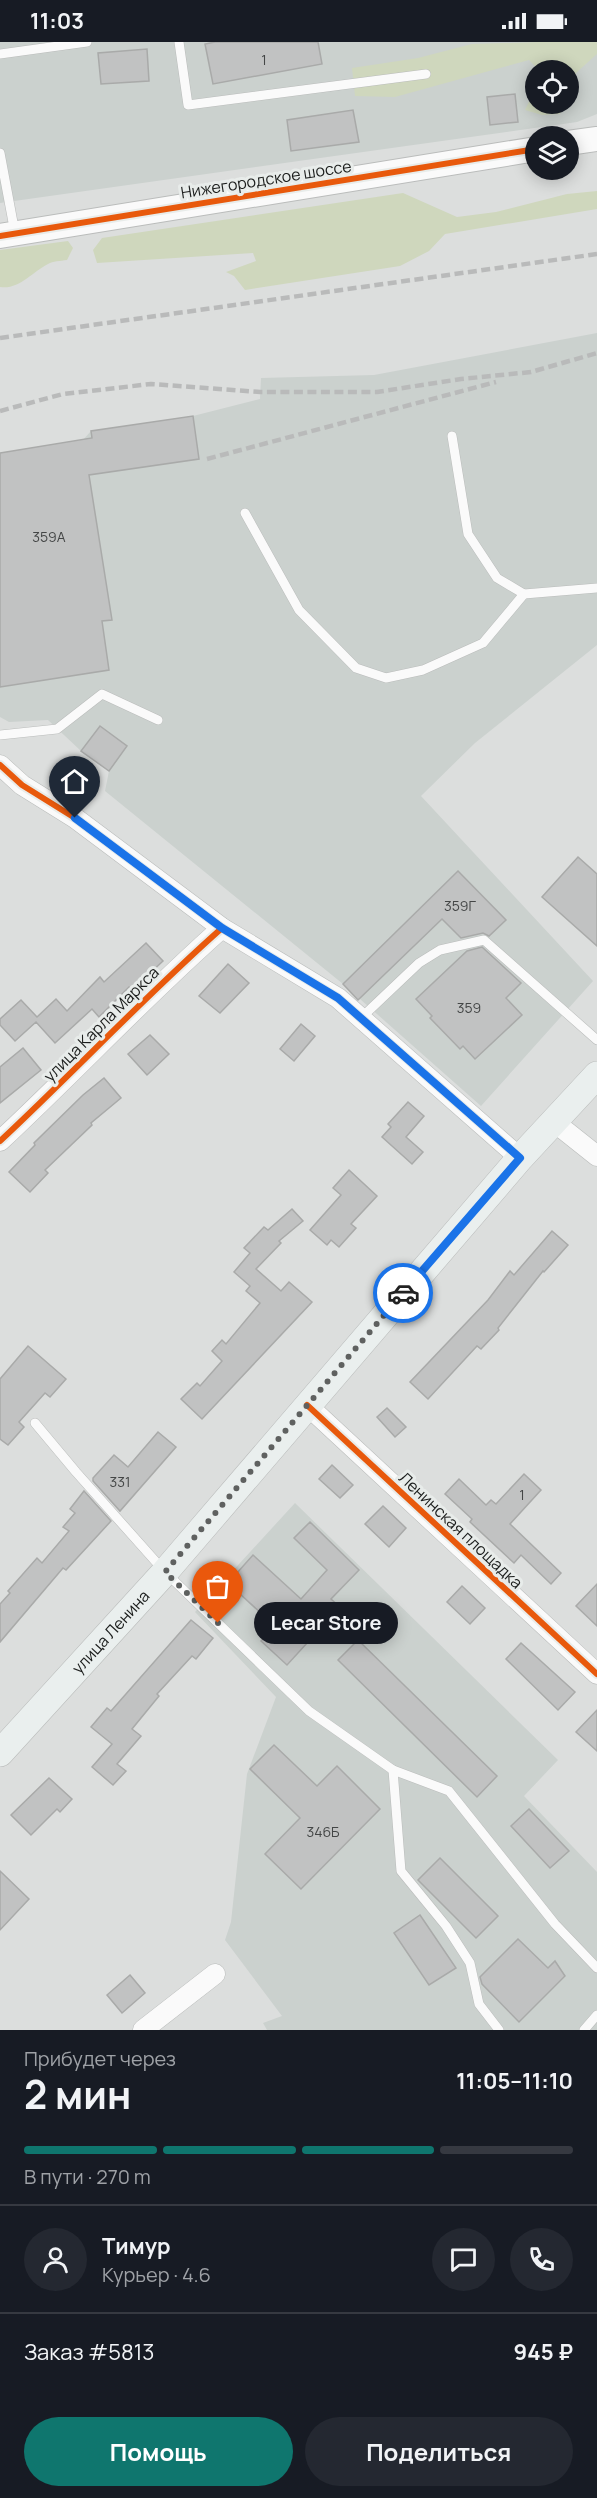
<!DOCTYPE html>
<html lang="ru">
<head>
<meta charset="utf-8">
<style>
	:root { --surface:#171b24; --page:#242831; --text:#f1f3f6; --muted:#9ea1a6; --line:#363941; --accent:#0f766e }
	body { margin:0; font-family:Manrope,sans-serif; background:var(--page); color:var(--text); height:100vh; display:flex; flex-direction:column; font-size:22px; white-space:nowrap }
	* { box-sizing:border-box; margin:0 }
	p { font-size:20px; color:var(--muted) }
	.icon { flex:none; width:33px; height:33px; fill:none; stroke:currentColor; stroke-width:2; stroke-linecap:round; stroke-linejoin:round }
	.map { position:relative; height:1988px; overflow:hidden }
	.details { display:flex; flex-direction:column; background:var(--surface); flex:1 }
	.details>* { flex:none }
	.controls { position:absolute; left:525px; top:18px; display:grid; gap:12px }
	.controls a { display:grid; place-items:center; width:54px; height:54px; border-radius:50%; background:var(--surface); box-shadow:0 3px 15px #0003; font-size:30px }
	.pin { position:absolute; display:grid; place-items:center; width:51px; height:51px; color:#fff; margin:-62px -26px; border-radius:50% 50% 50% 0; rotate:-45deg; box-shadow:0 0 6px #0007 }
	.pin .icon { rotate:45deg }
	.courier { position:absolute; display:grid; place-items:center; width:60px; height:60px; margin:-30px; border:4px solid #1a73e8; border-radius:50%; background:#fff; color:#222; box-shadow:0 2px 8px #0007 }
	.bubble { position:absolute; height:42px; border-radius:21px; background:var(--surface); box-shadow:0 3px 15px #0003; font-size:20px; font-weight:700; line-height:42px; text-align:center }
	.summary em { font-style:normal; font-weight:700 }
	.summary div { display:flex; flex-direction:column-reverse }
	.summary { display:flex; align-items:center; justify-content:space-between; height:102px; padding:0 24px }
	h1 { font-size:39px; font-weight:700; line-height:45px }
	.bar { display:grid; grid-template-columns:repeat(4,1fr); gap:9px 6px; align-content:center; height:72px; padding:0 24px }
	.bar i { height:8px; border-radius:4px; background:var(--line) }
	.bar .active { background:var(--accent) }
	.bar p { grid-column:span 4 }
	.line { display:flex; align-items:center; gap:15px; padding:0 24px; border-top:2px solid var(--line) }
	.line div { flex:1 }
	.round { display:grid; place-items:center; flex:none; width:63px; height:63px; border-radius:32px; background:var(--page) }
	.action { display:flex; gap:12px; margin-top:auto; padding:12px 24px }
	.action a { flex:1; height:69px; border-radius:36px; background:var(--accent); color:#fff; font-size:24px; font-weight:700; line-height:69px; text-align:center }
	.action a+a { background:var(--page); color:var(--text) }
	.status { display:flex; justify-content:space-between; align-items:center; height:42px; padding:0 30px; background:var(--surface); direction:ltr }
	.status svg { height:16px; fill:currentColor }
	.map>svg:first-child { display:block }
	.built { fill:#cbd1ce; fill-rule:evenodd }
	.green { fill:#cfd7bd }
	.building { fill:#c1c2c2; stroke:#a9aaa9; stroke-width:1.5 }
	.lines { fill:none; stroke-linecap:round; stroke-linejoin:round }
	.service-casing { stroke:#babcbb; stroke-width:10 }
	.minor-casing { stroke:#babcbb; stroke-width:21 }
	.tertiary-casing { stroke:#babcbb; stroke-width:26 }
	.secondary-casing { stroke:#babcbb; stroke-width:28 }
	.service { stroke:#fafafa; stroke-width:9 }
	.minor { stroke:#fafafa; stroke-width:20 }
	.tertiary { stroke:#fafafa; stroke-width:24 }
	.secondary { stroke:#eaefee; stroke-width:27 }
	.rail { stroke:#b9baba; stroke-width:4.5; stroke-dasharray:9 4.5; stroke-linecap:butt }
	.cycleway-casing { stroke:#e8ecea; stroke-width:10 }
	.cycleway { stroke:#e8590c; stroke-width:6 }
	.done { stroke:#5f6160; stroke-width:6; stroke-dasharray:0 10.8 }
	.route { stroke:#1a73e8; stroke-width:8 }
	.labels { text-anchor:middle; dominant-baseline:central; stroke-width:6; stroke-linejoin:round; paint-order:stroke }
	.number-label { font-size:14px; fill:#444646 }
	.street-label { font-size:16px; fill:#1b1d1c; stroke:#e8ecea }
</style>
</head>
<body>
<div class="status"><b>11:03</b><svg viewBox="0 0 49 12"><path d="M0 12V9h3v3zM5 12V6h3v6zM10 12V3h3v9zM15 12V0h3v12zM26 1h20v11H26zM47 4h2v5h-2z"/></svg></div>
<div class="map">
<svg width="597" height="1988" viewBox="0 0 597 1988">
	<rect width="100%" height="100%" fill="#dcdedd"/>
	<g class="built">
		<path d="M0 0H597V72L577 80 0 161ZM536 28H568V62H536Z"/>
		<polygon points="597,291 597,603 475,701 421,754 593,939 481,1064 343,942 105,749 109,729 81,709 48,678 9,680 0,675 0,411 83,398 91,389 193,374 260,357 261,336 374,333"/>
		<polygon points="295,1461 558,1718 524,1754 597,1830 597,1988 267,1988 263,1981 282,1974 225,1898 231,1880 247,1732 276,1655 195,1570"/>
	</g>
	<g class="green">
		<polygon points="538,0 597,0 597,12 576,31 569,51 568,28 539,28 529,18 395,55 355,54 352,26 418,16 472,2"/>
		<polygon points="535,47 536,62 564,62 560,72 542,73 525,68"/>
		<polygon points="597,149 597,167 445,192 429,209 400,224 245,248 234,234 226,230 256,219 253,211 97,221 93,208 102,196 403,151 457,175 496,170 567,152"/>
		<path d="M68 199 73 206 67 218C60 219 53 219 48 222 32 230 19 248 0 245V208Z"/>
	</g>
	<g class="building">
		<polygon points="215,0 318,0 322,22 213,42 205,2"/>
		<polygon points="147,7 149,39 101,42 98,11"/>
		<polygon points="515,52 518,80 490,83 487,55"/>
		<polygon points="353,68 359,100 291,109 287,78"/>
		<polygon points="193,374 199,417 89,433 112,578 102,579 109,628 0,645 0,411 92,396 91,389"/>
		<polygon points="100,684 127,704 109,729 81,709"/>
		<polygon points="578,815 597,832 597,904 542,855"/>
		<polygon points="458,829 506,878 489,894 483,891 461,896 442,877 358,958 343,942"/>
		<polygon points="146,901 163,919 132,948 129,945 99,975 92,967 55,1001 36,980 15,999 0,983 0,977 21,958 37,975 56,957 67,969 100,935 104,940"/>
		<polygon points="482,905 521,941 506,956 522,973 475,1017 463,1004 460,1007 430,976 432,974 416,957 467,909"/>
		<polygon points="228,922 249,941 220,971 199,954"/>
		<polygon points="301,982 315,994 294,1019 280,1007"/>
		<polygon points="150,993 169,1012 147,1033 128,1012"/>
		<polygon points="23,1006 41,1028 0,1061 0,1025"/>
		<polygon points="104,1036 121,1056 91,1081 92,1083 45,1128 48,1131 30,1150 9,1130 35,1103 34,1101 83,1053"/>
		<polygon points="408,1060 424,1074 406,1095 423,1110 412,1122 382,1095 391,1085 388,1082"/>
		<polygon points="349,1128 377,1154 351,1182 356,1186 339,1205 331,1198 327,1203 310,1188 341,1153 333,1146"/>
		<polygon points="292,1167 303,1179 279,1199 281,1201 256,1227 281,1249 289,1240 312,1260 202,1377 181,1357 197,1341 200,1344 222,1319 212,1309 222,1298 226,1302 260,1261 246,1249 250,1244 234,1230 250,1211 244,1206 264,1185 268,1188"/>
		<polygon points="552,1189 568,1203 544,1230 543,1229 498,1286 499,1288 481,1307 477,1304 428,1357 410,1340 488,1258 510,1229 514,1233"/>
		<polygon points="28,1304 66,1337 50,1355 45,1351 19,1380 24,1385 8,1403 0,1397 0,1337"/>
		<polygon points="387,1366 406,1385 395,1395 377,1375"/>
		<polygon points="158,1390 176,1405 120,1469 93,1439 93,1436 114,1413 128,1425"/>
		<polygon points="332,1423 353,1443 340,1456 319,1437"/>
		<polygon points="524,1432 541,1448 510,1482 561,1531 551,1542 521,1513 514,1521 470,1480 472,1477 445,1452 459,1437 486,1463 491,1458 496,1462"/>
		<polygon points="84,1449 111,1479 66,1528 63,1526 0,1600 0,1562 10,1551 8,1549 37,1516 42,1521 69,1489 63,1485 75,1471 70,1467"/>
		<polygon points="383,1464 406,1486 389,1505 365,1482"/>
		<polygon points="310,1480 359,1528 331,1557 340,1565 287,1623 261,1599 275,1584 228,1541 253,1513 301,1557 327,1528 294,1496"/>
		<polygon points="597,1542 597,1584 576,1564"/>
		<polygon points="462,1544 485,1566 470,1582 447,1560"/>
		<polygon points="191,1578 213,1596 196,1617 192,1614 157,1652 159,1654 132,1687 141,1694 117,1722 126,1729 113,1743 92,1725 112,1702 91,1685 107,1666 111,1669"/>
		<polygon points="358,1598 497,1734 477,1755 338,1618"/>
		<polygon points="521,1601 575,1650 558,1668 506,1617"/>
		<polygon points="597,1668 597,1709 576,1690"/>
		<polygon points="274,1703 317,1744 337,1724 380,1767 301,1847 265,1812 300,1776 250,1727"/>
		<polygon points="49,1736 72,1757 60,1770 57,1767 31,1793 11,1773"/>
		<polygon points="529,1767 569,1809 550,1826 511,1784"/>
		<polygon points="440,1816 498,1874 476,1896 418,1838"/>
		<polygon points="0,1829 29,1857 0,1888"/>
		<polygon points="420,1873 456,1926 429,1943 394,1891"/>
		<polygon points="518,1897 548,1926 555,1919 565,1934 519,1980 482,1942 480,1935"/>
		<polygon points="130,1933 145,1951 122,1971 107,1953"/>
	</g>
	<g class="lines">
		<g class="service-casing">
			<g id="service">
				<polyline points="179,0 188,63 426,32"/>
				<polyline points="0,12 87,0"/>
				<polyline points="0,111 15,191"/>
				<polyline points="452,394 468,492 497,536 524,552 597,546"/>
				<polyline points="245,471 299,568 356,626 386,636 423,628 483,601 524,552"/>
				<polyline points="0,693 57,687 102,652 158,678"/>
				<polyline points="361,976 419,921 440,908 484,898 597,998"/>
				<polyline points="35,1381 76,1430 165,1530 309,1669 393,1728 449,1749 555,1882 597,1926"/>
				<polyline points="393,1728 401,1829 446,1884 470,1921 479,1962 499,1988"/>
				<polyline points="584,1988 597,1973"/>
			</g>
		</g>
		<g class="minor-casing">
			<g id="minor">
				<polyline points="0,723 22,743 75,776 222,886 338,956 520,1116"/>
				<polyline points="553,1079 597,1114"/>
				<path d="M0 1099C75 1029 145 954 222 886"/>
				<polyline points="307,1363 597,1632"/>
				<polyline points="143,1988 215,1932"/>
			</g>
		</g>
		<g class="tertiary-casing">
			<g id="tertiary">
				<polyline points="568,101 597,97"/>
				<polyline points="0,194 536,107"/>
			</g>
		</g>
		<g class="secondary-casing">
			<g id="secondary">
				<path id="s1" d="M0 1711 165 1530 520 1116 597 1033"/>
			</g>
		</g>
		<use href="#service" class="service"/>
		<use href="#minor" class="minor"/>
		<use href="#tertiary" class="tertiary"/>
		<use href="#secondary" class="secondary"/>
		<g class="rail">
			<polyline points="0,296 597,212"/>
			<polyline points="0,369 63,352 151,342 260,350 377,350 461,337 531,330 597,311"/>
			<polyline points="207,417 496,340"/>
		</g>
		<g class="cycleway-casing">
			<g id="cycleway">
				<polyline points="0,194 536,107"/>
				<polyline points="0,723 22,743 75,776 222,886 338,956 520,1116"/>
				<path d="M0 1099C75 1029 145 954 222 886"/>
				<polyline points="307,1363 597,1632"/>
			</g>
		</g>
		<use href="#cycleway" class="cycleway"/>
	</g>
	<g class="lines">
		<polyline class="done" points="218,1581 165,1530 403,1251"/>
		<polyline class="route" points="75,776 222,886 338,956 520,1116 403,1251"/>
	</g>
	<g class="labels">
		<g class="number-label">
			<text x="264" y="17">1</text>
			<text x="49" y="494">359А</text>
			<text x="460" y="863">359Г</text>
			<text x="469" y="965">359</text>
			<text x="120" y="1439">331</text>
			<text x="522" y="1452">1</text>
			<text x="323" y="1789">346Б</text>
		</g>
		<g class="street-label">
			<text transform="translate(266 137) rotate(-9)">Нижегородское шоссе</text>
			<text transform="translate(101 982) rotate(-45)">улица Карла Маркса</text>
			<text transform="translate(461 1488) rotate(43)">Ленинская площадка</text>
			<text stroke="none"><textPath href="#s1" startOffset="164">улица Ленина</textPath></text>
		</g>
	</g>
</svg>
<div class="controls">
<a><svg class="icon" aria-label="locate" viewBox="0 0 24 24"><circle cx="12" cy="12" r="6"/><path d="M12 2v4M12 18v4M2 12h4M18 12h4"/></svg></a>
<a><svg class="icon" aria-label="layers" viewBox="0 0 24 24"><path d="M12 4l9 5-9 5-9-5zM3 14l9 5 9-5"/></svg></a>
</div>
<div class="pin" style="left:218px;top:1581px;background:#ea580c"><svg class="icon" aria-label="bag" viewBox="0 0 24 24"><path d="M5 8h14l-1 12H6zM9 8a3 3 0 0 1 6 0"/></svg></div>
<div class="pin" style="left:75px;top:776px;background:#1f2937"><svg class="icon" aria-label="home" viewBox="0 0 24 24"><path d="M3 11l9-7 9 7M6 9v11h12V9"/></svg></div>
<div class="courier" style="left:403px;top:1251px"><svg class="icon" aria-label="car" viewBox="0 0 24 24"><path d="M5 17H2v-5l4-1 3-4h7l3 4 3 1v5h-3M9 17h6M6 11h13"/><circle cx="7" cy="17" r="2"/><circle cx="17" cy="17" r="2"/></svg></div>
<div class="bubble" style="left:254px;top:1560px;width:144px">Lecar Store</div>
</div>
<section class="details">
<div class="summary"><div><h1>2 мин</h1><p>Прибудет через</p></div><em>11:05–11:10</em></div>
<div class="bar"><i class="active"></i><i class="active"></i><i class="active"></i><i></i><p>В пути · 270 m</p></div>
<div class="line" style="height:108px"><a class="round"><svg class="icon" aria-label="person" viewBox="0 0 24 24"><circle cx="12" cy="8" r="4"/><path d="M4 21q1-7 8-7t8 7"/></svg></a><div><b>Тимур</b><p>Курьер · 4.6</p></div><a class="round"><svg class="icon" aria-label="chat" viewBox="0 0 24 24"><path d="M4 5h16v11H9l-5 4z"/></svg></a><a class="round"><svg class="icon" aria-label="phone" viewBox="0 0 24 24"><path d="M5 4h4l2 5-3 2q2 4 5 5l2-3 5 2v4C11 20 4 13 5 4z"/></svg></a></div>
<div class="line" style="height:78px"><div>Заказ #5813</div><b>945 ₽</b></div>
<div class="action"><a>Помощь</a><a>Поделиться</a></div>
</section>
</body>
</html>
